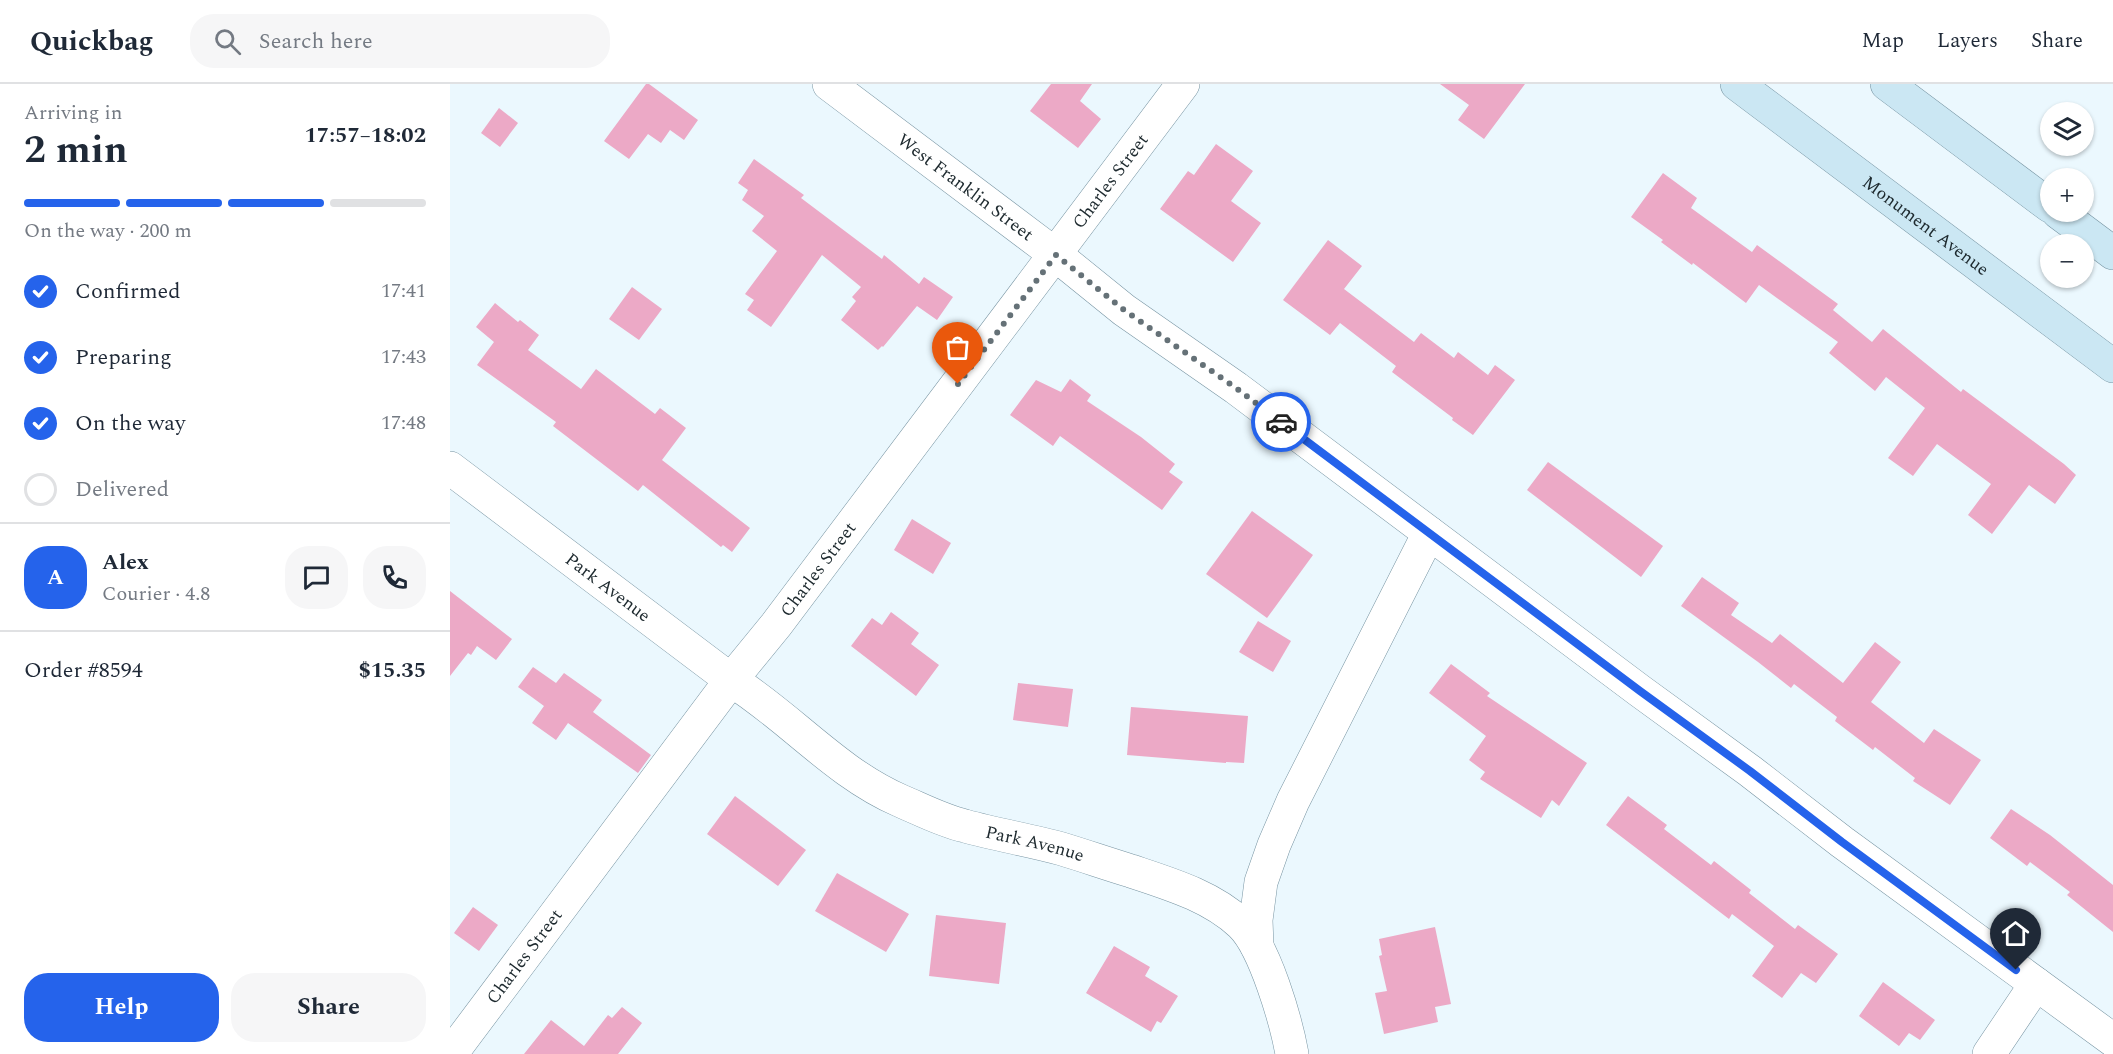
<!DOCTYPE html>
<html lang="en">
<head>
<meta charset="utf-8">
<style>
	:root { --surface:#fff; --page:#f6f6f7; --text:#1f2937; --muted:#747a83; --line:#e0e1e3; --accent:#2563eb }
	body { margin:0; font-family:Spectral,serif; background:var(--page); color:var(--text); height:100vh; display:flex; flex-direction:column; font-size:22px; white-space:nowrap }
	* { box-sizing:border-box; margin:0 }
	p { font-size:20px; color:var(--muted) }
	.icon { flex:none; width:33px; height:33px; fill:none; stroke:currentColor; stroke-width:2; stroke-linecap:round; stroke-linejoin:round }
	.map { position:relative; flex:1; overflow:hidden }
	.sheet { display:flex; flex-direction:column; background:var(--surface); width:450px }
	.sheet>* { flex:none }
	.fabs { position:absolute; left:1590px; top:18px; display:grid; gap:12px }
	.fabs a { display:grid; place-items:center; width:54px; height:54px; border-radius:50%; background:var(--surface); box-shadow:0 2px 4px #0004; font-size:30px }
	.pin { position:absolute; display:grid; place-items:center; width:51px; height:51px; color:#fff; margin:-62px -26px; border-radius:50% 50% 50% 0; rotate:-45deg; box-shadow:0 0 6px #0007 }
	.pin .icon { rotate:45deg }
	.courier { position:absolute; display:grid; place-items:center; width:60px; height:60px; margin:-30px; border:4px solid #2563eb; border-radius:50%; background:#fff; color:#222; box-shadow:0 2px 8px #0007 }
	.headline em { font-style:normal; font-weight:700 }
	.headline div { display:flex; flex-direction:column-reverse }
	.headline { display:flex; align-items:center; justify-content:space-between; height:102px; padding:0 24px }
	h1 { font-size:39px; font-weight:700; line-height:45px }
	.bar { display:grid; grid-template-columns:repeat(4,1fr); gap:9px 6px; align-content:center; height:72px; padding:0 24px }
	.bar i { height:8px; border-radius:4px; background:var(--line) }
	.bar .active { background:var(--accent) }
	.bar p { grid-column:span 4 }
	.line { display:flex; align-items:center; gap:15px; padding:0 24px; border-top:2px solid var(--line) }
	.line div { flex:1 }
	.round { display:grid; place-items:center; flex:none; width:63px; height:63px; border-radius:24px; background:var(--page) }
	ol { padding:0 24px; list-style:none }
	li { display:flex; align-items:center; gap:18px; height:66px }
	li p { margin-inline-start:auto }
	li .icon { padding:6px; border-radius:50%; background:var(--accent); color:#fff; stroke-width:4 }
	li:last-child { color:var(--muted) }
	li i { width:33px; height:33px; border:3px solid var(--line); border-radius:50% }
	.button { display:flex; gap:12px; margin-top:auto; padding:12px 24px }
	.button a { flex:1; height:69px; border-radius:24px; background:var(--accent); color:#fff; font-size:24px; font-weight:700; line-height:69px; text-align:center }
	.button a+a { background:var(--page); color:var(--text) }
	header { display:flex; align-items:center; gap:36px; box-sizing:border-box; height:84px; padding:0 30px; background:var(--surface); border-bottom:2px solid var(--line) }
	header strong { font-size:28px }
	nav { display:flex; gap:33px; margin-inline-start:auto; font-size:21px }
	.search { width:420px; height:54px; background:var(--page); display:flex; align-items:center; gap:15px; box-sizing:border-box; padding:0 21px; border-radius:24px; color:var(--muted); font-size:22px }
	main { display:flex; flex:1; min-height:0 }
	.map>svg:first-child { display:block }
	.building { fill:#eca9c6 }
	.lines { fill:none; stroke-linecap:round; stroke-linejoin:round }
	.street-casing { stroke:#7794a2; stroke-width:34 }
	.secondary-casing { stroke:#7794a2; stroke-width:34 }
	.street { stroke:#fff; stroke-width:33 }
	.secondary { stroke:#cbe7f3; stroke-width:33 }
	.done { stroke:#657177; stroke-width:6; stroke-dasharray:0 10.8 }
	.route { stroke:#2563eb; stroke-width:8 }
	.labels { text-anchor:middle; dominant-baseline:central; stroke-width:6; stroke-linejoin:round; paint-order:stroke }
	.street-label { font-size:18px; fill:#1d292e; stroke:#ebf8fe }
</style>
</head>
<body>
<header>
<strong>Quickbag</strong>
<div class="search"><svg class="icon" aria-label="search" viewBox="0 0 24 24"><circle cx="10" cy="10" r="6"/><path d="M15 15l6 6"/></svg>Search here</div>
<nav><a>Map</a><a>Layers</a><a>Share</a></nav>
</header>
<main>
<section class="sheet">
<div class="headline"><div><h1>2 min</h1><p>Arriving in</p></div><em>17:57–18:02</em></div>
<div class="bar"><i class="active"></i><i class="active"></i><i class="active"></i><i></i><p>On the way · 200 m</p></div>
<ol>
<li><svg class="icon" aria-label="check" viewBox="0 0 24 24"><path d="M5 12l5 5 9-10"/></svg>Confirmed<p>17:41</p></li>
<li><svg class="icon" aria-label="check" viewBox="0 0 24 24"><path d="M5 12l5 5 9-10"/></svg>Preparing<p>17:43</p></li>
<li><svg class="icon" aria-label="check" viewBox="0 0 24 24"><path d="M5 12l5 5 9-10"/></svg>On the way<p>17:48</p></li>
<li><i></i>Delivered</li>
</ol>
<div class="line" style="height:108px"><b class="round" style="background:var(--accent);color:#fff">A</b><div><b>Alex</b><p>Courier · 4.8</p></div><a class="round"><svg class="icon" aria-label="chat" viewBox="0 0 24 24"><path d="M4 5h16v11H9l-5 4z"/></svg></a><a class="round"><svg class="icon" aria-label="phone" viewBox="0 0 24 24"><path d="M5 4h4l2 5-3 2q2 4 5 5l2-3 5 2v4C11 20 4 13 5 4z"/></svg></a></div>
<div class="line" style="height:78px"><div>Order #8594</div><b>$15.35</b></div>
<div class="button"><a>Help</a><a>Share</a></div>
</section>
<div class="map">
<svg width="1663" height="970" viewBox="0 0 1663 970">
	<rect width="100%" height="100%" fill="#ebf8fe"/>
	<g class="building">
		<polygon points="196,0 199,0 248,36 234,56 220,46 211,59 198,50 179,75 154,57"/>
		<polygon points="601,0 642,0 630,17 651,35 628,64 580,27"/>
		<polygon points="990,0 1075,0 1034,55 1008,36 1019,21"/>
		<polygon points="49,24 68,39 50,63 31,49"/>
		<polygon points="766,60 803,87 781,117 811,139 783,178 710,125 738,87 744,91"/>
		<polygon points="304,75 354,111 351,114 432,175 434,171 469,200 474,193 503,213 487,236 467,222 433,263 432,262 428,266 391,236 406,217 402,213 411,203 372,171 321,243 297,226 304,216 295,210 327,167 302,147 314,132 292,116 298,106 288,99"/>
		<polygon points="1213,89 1247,114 1241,124 1302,168 1307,161 1388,220 1383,226 1422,258 1433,245 1511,308 1513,305 1614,380 1626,391 1605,420 1579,401 1542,450 1518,431 1541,400 1487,360 1463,392 1438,374 1475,324 1436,293 1425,307 1379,269 1388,258 1309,201 1296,219 1243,179 1242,181 1211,158 1213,156 1181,133"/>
		<polygon points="878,156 912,182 894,205 964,258 971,249 1004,274 1008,268 1038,291 1045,281 1065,296 1023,351 1002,336 1003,334 942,288 946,282 890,239 880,251 833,216"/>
		<polygon points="182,203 212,225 189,256 159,235"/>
		<polygon points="45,219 68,238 70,236 89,251 78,266 131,305 146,285 205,330 210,324 236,344 212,376 300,444 282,468 273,461 271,463 193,401 188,407 103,342 106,338 27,281 44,258 26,243"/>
		<polygon points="620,295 641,311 637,317 691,353 725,380 719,388 733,398 712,426 610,352 603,362 560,331 586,296 611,308"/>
		<polygon points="1098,378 1213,462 1191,493 1077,406"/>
		<polygon points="802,427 863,471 817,534 756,490"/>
		<polygon points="462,435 501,459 483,490 444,466"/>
		<polygon points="1252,493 1289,519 1281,531 1322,559 1330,550 1393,599 1425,558 1451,578 1421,618 1474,659 1484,645 1531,676 1500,721 1463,697 1465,694 1425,663 1423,666 1385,637 1387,633 1344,600 1341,604 1308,578 1231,522"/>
		<polygon points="0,507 62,555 46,576 27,562 21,571 18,569 0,592"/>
		<polygon points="441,528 469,549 461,560 489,581 466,612 401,562 422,534 432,541"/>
		<polygon points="808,537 841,557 823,588 789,568"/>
		<polygon points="1001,580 1040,609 1037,612 1137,679 1109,722 1102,716 1091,734 1030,695 1035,688 1019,676 1036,652 979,609"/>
		<polygon points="83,583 106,599 114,589 152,616 143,628 201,671 188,689 118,639 106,656 82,639 94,622 68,603"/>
		<polygon points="568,599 623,605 618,643 563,636"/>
		<polygon points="681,623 798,632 794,679 776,678 776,679 677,671"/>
		<polygon points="285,712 356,766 328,802 257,750"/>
		<polygon points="1178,712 1217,741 1214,745 1261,781 1264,777 1301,806 1299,809 1345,845 1348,841 1388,870 1366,899 1351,889 1332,914 1302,892 1324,862 1282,830 1279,835 1156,741"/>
		<polygon points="1561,725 1600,751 1663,801 1663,848 1617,811 1620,808 1580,778 1577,782 1540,754"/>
		<polygon points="387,789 459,830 436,868 365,827"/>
		<polygon points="23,823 48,841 29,867 4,849"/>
		<polygon points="486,831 556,839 549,900 479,892"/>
		<polygon points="985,843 1001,920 985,923 988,938 934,950 925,909 937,907 929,872 932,871 929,855"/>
		<polygon points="664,862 700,883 695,892 728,912 711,939 707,937 701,948 636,909"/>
		<polygon points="1433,898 1485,936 1470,956 1459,949 1449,962 1409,932"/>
		<polygon points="172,923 192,939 168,970 74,970 101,936 134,962 158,931 162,934"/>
	</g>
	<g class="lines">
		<g class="street-casing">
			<g id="street">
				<path id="s1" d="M379 0 606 171 674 226 786 304 1190 607 1300 687 1392 758 1663 956"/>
				<path id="s2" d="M0 384 281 596C340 633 386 689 451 717 472 726 493 737 515 742 547 751 580 756 612 765 635 772 658 780 681 787 720 800 761 812 791 840 815 863 836 937 842 970"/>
				<polyline points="807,862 806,836 811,798 824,761 843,717 979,449"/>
				<path id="s3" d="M1 970 281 596 326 541 733 0"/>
				<polyline points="1539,970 1586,900"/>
			</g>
		</g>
		<g class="secondary-casing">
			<g id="secondary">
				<path id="s4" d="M1287 0 1663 282"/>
				<polyline points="1437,0 1600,122"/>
				<polyline points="1608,128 1663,169"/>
			</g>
		</g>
		<use href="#street" class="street"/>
		<use href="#secondary" class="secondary"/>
	</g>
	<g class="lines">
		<polyline class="done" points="508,300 606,171 674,226 786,304 831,338"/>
		<polyline class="route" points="831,338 1190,607 1300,687 1392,758 1566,886"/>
	</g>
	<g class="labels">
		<g class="street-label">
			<text stroke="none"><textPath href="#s3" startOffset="1094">Charles Street</textPath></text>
			<text stroke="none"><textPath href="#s1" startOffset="171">West Franklin Street</textPath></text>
			<text stroke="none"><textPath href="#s4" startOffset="236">Monument Avenue</textPath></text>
			<text stroke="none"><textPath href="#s3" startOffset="608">Charles Street</textPath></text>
			<text stroke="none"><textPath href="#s2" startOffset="198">Park Avenue</textPath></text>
			<text stroke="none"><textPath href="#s2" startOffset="702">Park Avenue</textPath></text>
			<text stroke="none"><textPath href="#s3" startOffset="122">Charles Street</textPath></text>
		</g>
	</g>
</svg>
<div class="fabs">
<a><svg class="icon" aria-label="layers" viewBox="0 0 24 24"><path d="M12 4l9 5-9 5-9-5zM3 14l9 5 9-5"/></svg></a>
<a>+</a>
<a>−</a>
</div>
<div class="pin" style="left:508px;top:300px;background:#ea580c"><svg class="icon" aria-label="bag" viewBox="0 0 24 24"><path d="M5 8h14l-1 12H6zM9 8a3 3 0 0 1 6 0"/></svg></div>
<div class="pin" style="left:1566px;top:886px;background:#1f2937"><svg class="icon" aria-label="home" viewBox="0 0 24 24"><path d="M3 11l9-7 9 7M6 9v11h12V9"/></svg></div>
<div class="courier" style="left:831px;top:338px"><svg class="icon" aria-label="car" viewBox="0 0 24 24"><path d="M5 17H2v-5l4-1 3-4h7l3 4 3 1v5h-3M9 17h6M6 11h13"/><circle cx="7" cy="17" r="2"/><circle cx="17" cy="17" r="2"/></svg></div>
</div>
</main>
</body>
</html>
